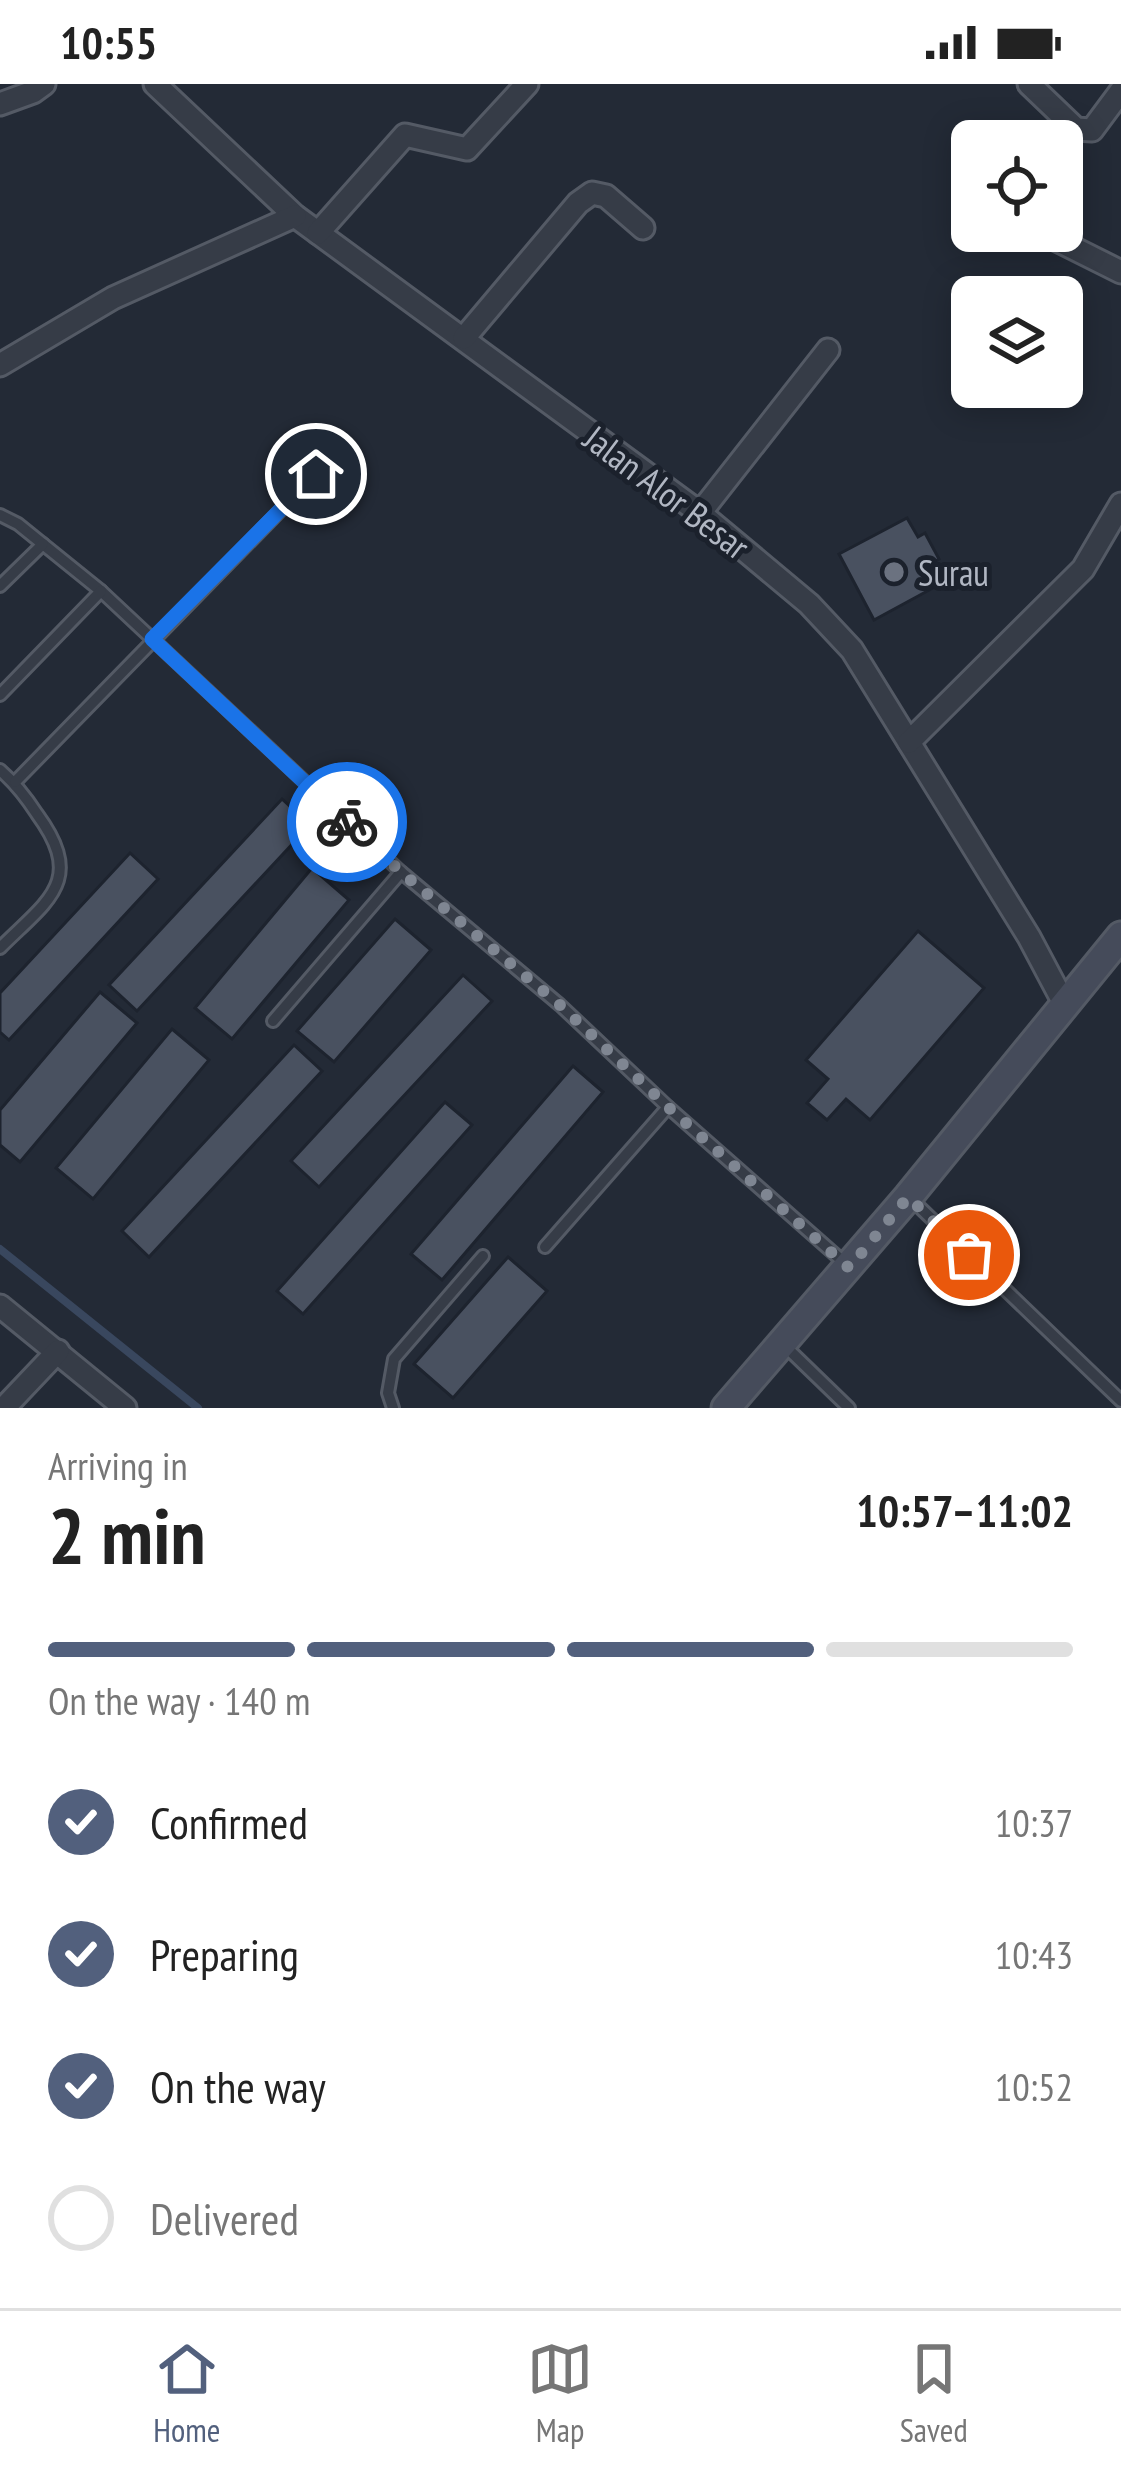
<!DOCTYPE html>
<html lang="en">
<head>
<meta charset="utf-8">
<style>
	:root { --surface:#fff; --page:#f6f6f6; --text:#222; --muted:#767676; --line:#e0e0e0; --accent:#52607d }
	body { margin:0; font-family:"PT Sans Narrow",sans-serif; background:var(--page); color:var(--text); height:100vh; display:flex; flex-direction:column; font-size:45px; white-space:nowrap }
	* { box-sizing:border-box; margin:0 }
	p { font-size:39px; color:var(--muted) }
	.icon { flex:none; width:66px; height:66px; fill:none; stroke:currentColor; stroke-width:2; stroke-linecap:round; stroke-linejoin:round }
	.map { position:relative; height:1324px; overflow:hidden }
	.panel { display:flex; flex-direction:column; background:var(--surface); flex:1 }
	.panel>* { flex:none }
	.fabs { position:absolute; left:951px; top:36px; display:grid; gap:24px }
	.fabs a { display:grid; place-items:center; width:132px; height:132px; border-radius:18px; background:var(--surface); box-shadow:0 6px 30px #0003; font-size:60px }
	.pin { position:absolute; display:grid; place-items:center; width:102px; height:102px; color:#fff; margin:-51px; border:6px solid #fff; border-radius:50%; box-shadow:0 3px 12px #0007 }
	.courier { position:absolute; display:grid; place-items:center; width:120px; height:120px; margin:-60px; border:9px solid #1a73e8; border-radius:50%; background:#fff; color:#222; box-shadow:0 3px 15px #0007 }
	.summary em { font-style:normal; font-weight:700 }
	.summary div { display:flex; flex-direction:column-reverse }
	.summary { display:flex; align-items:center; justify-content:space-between; height:204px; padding:0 48px }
	h1 { font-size:78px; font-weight:700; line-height:90px }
	.bar { display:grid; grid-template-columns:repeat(4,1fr); gap:18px 12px; align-content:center; height:144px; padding:0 48px }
	.bar i { height:15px; border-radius:9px; background:var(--line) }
	.bar .current { background:var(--accent) }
	.bar p { grid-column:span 4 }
	ol { padding:0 48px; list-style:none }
	li { display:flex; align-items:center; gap:36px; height:132px }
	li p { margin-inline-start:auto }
	li .icon { padding:12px; border-radius:50%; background:var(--accent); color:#fff; stroke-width:4 }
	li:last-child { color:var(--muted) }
	li i { width:66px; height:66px; border:6px solid var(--line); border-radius:50% }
	.status { display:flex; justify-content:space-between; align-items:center; height:84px; padding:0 60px; background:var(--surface); direction:ltr }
	.status svg { height:33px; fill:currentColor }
	.dock { display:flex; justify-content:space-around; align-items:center; height:168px; border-top:3px solid var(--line); background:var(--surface); font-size:33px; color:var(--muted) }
	.dock a { display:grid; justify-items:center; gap:6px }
	.dock .current { color:var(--accent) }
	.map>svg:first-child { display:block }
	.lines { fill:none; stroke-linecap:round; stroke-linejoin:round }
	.stream { stroke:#39475e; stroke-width:8 }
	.building { fill:#495160; stroke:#1d232e; stroke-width:3 }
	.lane-casing { stroke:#545a65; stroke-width:16 }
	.street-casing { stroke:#545a65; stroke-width:27 }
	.secondary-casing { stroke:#545a65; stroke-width:33 }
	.lane { stroke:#363c47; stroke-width:10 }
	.street { stroke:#363c47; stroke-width:21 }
	.secondary { stroke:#454b5a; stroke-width:27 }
	.done { stroke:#7f8692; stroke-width:12; stroke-dasharray:0 21.6 }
	.route { stroke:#1a73e8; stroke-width:15 }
	.worship-dot { fill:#6b7280; stroke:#1b212c; stroke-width:4.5 }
	.labels { text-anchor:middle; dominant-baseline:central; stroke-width:10; stroke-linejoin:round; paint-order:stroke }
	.street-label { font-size:36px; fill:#b1b7c3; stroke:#1b212c }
	.poi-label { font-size:36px; fill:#b1b7c3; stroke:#1b212c; text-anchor:start }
</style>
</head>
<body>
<div class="status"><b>10:55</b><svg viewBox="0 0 49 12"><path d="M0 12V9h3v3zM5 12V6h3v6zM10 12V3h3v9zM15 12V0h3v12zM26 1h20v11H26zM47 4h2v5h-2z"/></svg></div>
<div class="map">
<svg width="1121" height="1324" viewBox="0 0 1121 1324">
	<rect width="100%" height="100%" fill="#232a36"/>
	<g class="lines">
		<polyline class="stream" points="0,1165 198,1324"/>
	</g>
	<g class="building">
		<polygon points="907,434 918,453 925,449 939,475 933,479 944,498 874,536 839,470"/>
		<polygon points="282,715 310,741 137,927 109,901"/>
		<polygon points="130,769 158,795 9,956 0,948 0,909"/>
		<polygon points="312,784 349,816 232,955 195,924"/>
		<polygon points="395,835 431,866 334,978 297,947"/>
		<polygon points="918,847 984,904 870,1036 846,1015 827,1036 807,1019 828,995 806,976"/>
		<polygon points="463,891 492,917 319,1103 291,1077"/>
		<polygon points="100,908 137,939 20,1078 0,1061 0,1026"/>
		<polygon points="172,945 209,976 93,1115 56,1084"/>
		<polygon points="294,961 322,987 149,1173 122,1147"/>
		<polygon points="573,982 603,1008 442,1196 411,1170"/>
		<polygon points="445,1018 472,1041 303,1230 277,1207"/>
		<polygon points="508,1173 547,1207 453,1314 414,1280"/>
	</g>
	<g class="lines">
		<g class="lane-casing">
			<g id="lane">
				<polyline points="0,431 18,440 101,507 401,788 560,921 668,1023 847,1181"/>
				<polyline points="0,502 43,460"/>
				<polyline points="0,611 101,507"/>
				<path d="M0 686C15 699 26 713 37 730 86 797 48 816 0 864"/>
				<polyline points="15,698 316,390"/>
				<polyline points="273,937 401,788"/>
				<polyline points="911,1115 1121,1317"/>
				<polyline points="545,1163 668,1023"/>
				<polyline points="785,1262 849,1324"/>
				<polyline points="393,1324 388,1309 394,1275 483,1172"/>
			</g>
		</g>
		<g class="street-casing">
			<g id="street">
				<polyline points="155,0 295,132 700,429 809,520 852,566 1029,853 1064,919"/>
				<polyline points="1029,0 1076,45 1092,46 1121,7"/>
				<polyline points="0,20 33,8 44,0"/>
				<polyline points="1039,147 1121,188"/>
				<polyline points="318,149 405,51 467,65 527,0"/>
				<polyline points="464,254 578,119 592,109 606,112 643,144"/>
				<polyline points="0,281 113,214 295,132"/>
				<polyline points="700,429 828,266"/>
				<polyline points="909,658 1083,485 1121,420"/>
				<polyline points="0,1222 125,1324"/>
				<polyline points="4,1324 58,1267"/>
			</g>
		</g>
		<g class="secondary-casing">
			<polyline id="secondary" points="726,1324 908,1113 1121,852"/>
		</g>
		<use href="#lane" class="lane"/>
		<use href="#street" class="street"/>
		<use href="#secondary" class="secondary"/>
	</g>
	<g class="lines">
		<polyline class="done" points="347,738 401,788 560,921 668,1023 849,1184 908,1113 969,1171"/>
		<polyline class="route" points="316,390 152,555 347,738"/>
	</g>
	<circle class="worship-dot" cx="894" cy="488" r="12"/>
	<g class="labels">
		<g class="street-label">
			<text transform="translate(667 408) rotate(37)">Jalan Alor Besar</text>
		</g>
		<g class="poi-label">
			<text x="918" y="488">Surau</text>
		</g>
	</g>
</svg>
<div class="fabs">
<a><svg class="icon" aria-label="locate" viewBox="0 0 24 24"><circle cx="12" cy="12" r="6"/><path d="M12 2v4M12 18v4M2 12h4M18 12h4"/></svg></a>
<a><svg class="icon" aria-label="layers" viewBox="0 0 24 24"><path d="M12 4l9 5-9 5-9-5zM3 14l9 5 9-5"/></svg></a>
</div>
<div class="pin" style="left:969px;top:1171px;background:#ea580c"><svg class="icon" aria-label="bag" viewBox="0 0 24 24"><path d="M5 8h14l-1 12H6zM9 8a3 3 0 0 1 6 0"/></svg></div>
<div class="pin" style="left:316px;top:390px;background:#1f2937"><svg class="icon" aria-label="home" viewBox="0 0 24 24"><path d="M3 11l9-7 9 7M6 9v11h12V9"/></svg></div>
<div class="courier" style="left:347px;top:738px"><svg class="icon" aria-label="bike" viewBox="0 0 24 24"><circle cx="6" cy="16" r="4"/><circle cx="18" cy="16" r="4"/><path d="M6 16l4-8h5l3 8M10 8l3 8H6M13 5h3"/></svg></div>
</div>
<section class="panel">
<div class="summary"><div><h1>2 min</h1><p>Arriving in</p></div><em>10:57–11:02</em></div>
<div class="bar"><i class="current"></i><i class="current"></i><i class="current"></i><i></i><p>On the way · 140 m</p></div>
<ol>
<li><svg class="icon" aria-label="check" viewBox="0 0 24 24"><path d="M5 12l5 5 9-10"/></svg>Confirmed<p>10:37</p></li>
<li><svg class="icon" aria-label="check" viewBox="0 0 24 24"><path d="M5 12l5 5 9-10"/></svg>Preparing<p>10:43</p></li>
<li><svg class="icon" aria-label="check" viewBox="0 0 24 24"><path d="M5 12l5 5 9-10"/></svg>On the way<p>10:52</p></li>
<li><i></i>Delivered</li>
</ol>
</section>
<nav class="dock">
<a class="current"><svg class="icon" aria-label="home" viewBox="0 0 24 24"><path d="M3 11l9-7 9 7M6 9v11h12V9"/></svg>Home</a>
<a><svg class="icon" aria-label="map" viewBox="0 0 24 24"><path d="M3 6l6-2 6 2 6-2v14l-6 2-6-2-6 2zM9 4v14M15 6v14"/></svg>Map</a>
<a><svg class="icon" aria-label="saved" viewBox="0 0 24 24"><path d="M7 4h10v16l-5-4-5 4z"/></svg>Saved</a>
</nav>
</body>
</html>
